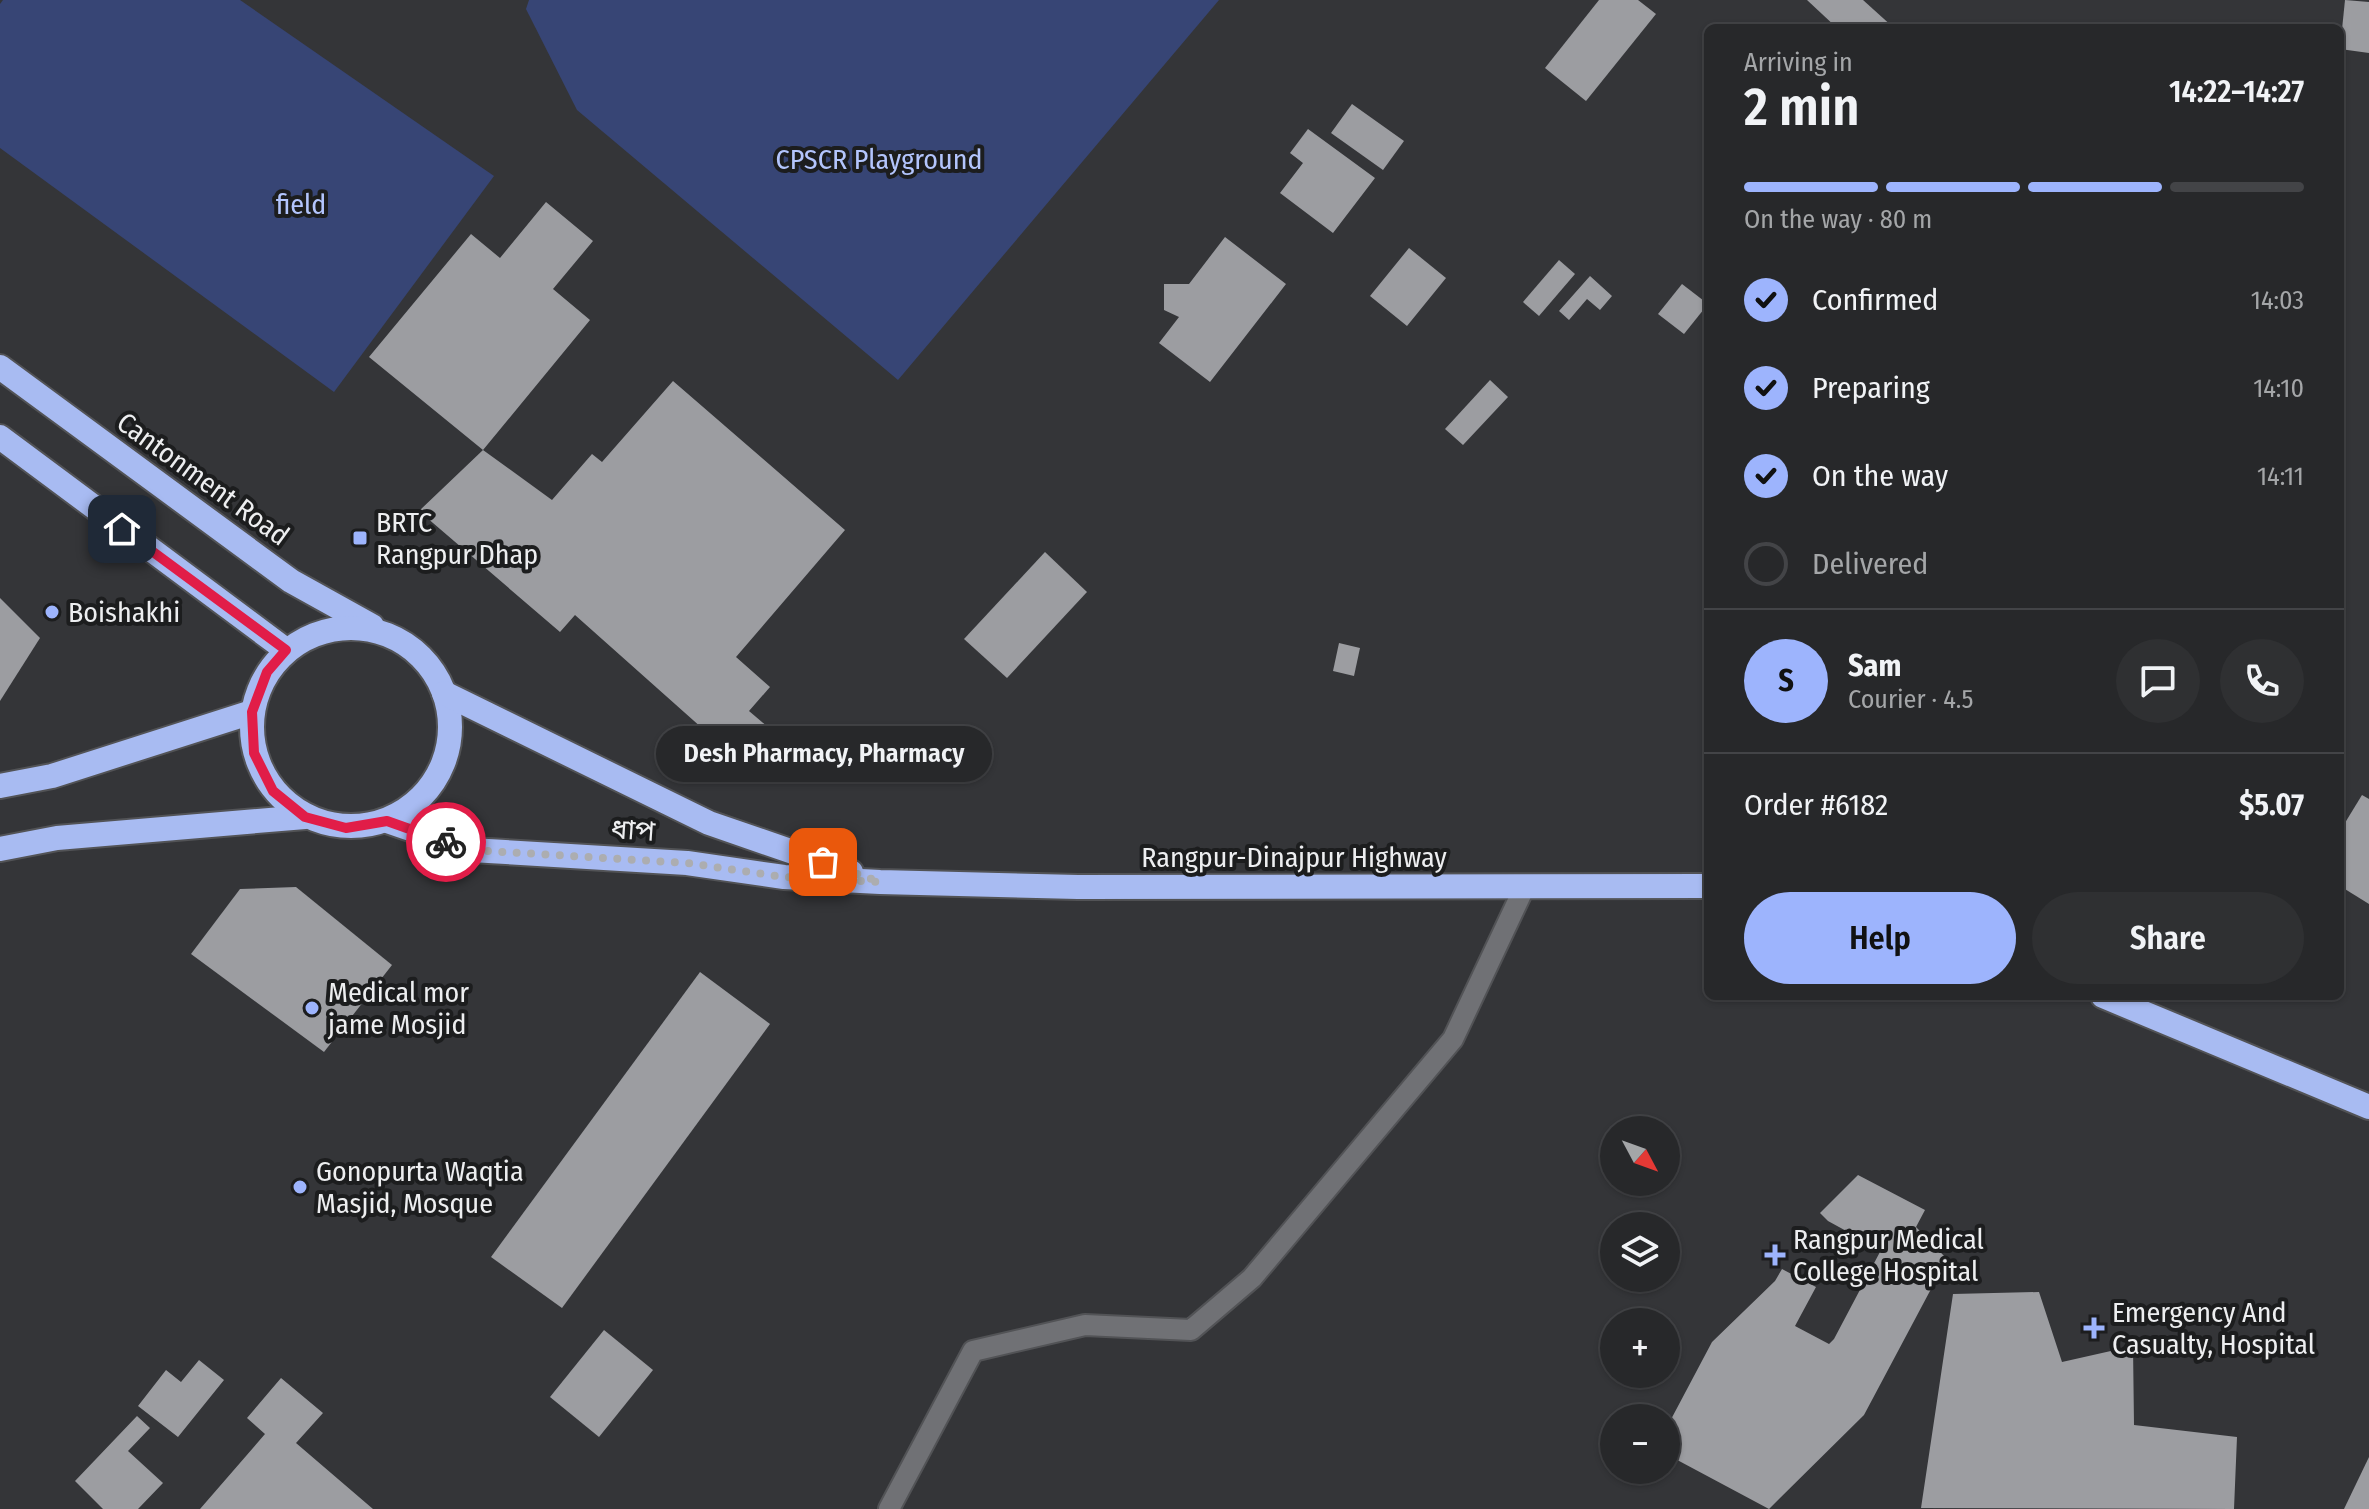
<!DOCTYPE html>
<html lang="en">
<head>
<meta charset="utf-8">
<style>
	:root { --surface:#27282a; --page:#2f3032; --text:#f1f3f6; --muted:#a4a6a8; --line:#434447; --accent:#9db4fd }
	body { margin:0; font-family:"Fira Sans Condensed","Noto Sans Bengali",sans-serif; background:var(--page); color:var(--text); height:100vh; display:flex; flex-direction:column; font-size:30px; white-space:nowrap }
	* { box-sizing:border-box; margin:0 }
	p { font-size:26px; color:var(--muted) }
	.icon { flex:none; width:44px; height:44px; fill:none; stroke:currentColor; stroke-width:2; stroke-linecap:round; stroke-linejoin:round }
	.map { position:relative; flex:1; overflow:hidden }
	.sheet { position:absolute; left:1704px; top:24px; width:640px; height:976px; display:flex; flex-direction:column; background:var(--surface); border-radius:12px; box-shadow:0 2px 6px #0004,0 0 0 2px var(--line) }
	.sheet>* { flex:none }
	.needle { width:52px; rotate:131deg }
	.fabs { position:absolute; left:1600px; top:1116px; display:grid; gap:16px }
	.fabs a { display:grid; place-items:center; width:80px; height:80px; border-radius:50%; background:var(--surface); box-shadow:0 2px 6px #0004,0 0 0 2px var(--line); font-size:40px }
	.pin { position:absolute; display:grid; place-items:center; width:68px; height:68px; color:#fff; margin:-34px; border-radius:16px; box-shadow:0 4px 12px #0006 }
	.courier { position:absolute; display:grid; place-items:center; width:80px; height:80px; margin:-40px; border:6px solid #e11d48; border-radius:50%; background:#fff; color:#222; box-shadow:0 2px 10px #0007 }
	.bubble { position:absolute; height:56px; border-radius:28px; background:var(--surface); box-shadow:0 2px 6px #0004,0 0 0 2px var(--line); font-size:26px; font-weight:600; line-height:56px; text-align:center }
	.overview em { font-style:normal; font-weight:600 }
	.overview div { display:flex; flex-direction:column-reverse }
	.overview { display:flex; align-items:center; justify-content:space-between; height:136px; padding:0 40px }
	h1 { font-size:52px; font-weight:600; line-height:60px }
	.bar { display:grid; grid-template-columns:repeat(4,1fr); gap:12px 8px; align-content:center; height:96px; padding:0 40px }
	.bar i { height:10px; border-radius:6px; background:var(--line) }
	.bar .current { background:var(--accent) }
	.bar p { grid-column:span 4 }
	.line { display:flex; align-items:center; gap:20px; padding:0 40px; border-top:2px solid var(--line) }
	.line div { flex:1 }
	.round { display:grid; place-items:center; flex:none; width:84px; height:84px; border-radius:42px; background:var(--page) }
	ol { padding:0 40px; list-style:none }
	li { display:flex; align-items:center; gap:24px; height:88px }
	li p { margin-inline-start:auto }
	li .icon { padding:8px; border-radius:50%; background:var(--accent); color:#111; stroke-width:4 }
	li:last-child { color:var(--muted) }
	li i { width:44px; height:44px; border:4px solid var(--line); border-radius:50% }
	.cta { display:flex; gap:16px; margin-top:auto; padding:16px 40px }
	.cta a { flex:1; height:92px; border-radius:48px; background:var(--accent); color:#111; font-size:32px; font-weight:600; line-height:92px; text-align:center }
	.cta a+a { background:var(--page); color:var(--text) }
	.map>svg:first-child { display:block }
	.green { fill:#374575 }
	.building { fill:#9c9da1 }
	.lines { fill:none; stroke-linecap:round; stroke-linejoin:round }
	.minor-casing { stroke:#525356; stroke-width:24 }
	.highway-casing { stroke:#525356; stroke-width:28 }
	.minor { stroke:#707175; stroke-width:20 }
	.highway { stroke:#a8bbf2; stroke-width:24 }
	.done { stroke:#acadb0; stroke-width:8; stroke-dasharray:0 14.4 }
	.route { stroke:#e11d48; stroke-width:10 }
	.poi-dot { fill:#9db4fd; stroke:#1c1d1e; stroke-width:3 }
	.labels { text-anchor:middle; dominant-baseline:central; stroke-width:8; stroke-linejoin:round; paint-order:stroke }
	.park-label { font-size:28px; fill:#b3c5fd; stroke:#1c1d1e }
	.street-label { font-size:28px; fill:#edeef0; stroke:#1c1d1e }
	.poi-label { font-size:28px; fill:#edeef0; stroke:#1c1d1e; text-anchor:start }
</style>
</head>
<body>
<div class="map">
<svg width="2369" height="1509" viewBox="0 0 2369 1509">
	<rect width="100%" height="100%" fill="#343538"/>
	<g class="green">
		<polygon points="3,0 240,0 494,176 334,392 0,148 0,4"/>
		<polygon points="529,0 1219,0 898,380 577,110 526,9"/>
	</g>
	<g class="building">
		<polygon points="1599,0 1638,0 1656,14 1586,101 1545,68"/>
		<polygon points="1807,0 1863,0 1894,28 1837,28"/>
		<polygon points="2345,0 2369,2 2369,53 2340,49"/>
		<polygon points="1352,104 1404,141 1383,170 1331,133"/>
		<polygon points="1308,129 1375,178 1333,233 1280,193 1303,163 1290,153"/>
		<polygon points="546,202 593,241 553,289 590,320 483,450 552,500 592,454 602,462 673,381 845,530 736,657 770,687 749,711 768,727 739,761 575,615 560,632 419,511 483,450 369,357 471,234 500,258"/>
		<polygon points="1225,237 1286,284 1210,382 1159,343 1179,317 1164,310 1164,284 1189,284"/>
		<polygon points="1409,248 1446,278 1407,326 1370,296"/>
		<polygon points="1559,260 1575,274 1539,316 1523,302"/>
		<polygon points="1590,276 1612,296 1600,310 1587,299 1569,320 1559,311"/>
		<polygon points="1682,284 1708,304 1684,334 1658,314"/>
		<polygon points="1490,380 1508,397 1463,445 1445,429"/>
		<polygon points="1045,552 1087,592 1007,678 964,639"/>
		<polygon points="0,598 40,638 0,701"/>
		<polygon points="1339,643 1360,648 1354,676 1333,671"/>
		<polygon points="2362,795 2369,799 2369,904 2340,886 2340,831"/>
		<polygon points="296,887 392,965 324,1052 191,954 240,889"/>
		<polygon points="700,972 770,1024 562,1308 491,1257"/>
		<polygon points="1858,1175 1925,1210 1916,1227 1947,1259 1864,1415 1769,1509 1666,1454 1666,1435 1674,1420 1668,1425 1712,1342 1775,1281 1782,1269 1816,1287 1795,1326 1829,1344 1834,1339 1881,1250 1828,1221 1820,1213"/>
		<polygon points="2039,1292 2062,1362 2133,1346 2134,1425 2237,1437 2234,1509 1921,1508 1953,1294"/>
		<polygon points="604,1330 653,1370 599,1437 550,1397"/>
		<polygon points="199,1360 224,1380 178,1437 138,1406 166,1370 181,1382"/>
		<polygon points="281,1378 323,1413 296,1443 373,1509 200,1509 265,1434 247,1418"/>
		<polygon points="137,1416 150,1428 128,1451 163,1483 138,1509 103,1509 75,1481"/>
		<polygon points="2369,1457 2369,1509 2344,1509"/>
	</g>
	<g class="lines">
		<g class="minor-casing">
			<polyline id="minor" points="889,1509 973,1351 1085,1325 1191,1330 1252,1278 1453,1039 1525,886"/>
		</g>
		<g class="highway-casing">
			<g id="highway">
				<polyline points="0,367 291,581 372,626"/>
				<polyline points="0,437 286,650"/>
				<circle cx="351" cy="727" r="99"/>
				<polyline points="444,693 709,823 851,872"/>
				<polyline points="0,786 52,776 252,712"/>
				<polyline points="387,821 471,850 687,863 784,877 880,882 1078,887 1708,886"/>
				<polyline points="0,849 57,838 305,817"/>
				<polyline points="2103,996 2369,1107"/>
			</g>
		</g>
		<use href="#minor" class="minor"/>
		<use href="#highway" class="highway"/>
	</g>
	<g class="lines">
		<polyline class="done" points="446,842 471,850 687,863 784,877 880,882 823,862"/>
		<polyline class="route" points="122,529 286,650 267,672 252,712 254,753 273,791 305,817 346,828 387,821 446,842"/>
	</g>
	<g class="poi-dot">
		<rect x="352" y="530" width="16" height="16" rx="4"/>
		<circle cx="52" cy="612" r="8"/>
		<circle cx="312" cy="1008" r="8"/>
		<circle cx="300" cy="1187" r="8"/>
		<path d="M1771 1243h8v8h8v8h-8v8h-8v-8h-8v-8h8z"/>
		<path d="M2090 1316h8v8h8v8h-8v8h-8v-8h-8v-8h8z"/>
	</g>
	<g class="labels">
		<g class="park-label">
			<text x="879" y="159">CPSCR Playground</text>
			<text x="301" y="204">field</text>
		</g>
		<g class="street-label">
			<text transform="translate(203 479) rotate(36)">Cantonment Road</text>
			<text transform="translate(633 830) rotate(4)">ধাপ</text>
			<text x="1294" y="857">Rangpur-Dinajpur Highway</text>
		</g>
		<g class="poi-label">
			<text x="376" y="522">BRTC<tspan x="376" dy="32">Rangpur Dhap</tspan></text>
			<text x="68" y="612">Boishakhi</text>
			<text x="328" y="992">Medical mor<tspan x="328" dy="32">jame Mosjid</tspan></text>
			<text x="316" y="1171">Gonopurta Waqtia<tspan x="316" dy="32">Masjid, Mosque</tspan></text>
			<text x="1793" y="1239">Rangpur Medical<tspan x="1793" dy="32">College Hospital</tspan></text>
			<text x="2112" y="1312">Emergency And<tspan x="2112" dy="32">Casualty, Hospital</tspan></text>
		</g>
	</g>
</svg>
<div class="fabs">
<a><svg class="needle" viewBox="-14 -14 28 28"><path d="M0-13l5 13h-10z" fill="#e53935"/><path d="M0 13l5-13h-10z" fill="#a4a6a8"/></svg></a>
<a><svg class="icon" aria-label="layers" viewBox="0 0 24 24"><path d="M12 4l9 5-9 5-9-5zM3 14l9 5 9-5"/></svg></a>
<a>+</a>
<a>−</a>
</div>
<div class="pin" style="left:823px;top:862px;background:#ea580c"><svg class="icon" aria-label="bag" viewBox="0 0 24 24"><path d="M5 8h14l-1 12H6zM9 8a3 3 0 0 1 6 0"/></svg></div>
<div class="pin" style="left:122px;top:529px;background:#1f2937"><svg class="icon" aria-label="home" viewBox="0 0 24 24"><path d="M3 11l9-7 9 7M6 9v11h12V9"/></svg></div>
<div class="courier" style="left:446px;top:842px"><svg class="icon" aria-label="bike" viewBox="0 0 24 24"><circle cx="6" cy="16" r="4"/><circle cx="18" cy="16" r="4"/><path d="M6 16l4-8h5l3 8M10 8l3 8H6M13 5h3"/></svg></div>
<div class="bubble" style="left:656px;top:726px;width:336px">Desh Pharmacy, Pharmacy</div>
<section class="sheet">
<div class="overview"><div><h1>2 min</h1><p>Arriving in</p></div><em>14:22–14:27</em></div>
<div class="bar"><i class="current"></i><i class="current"></i><i class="current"></i><i></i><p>On the way · 80 m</p></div>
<ol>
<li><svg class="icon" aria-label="check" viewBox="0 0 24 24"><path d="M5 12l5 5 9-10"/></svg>Confirmed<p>14:03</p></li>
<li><svg class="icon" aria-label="check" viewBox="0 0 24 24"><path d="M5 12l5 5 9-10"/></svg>Preparing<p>14:10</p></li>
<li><svg class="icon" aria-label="check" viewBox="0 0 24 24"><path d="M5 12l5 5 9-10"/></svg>On the way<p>14:11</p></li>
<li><i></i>Delivered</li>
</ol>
<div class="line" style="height:144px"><b class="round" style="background:var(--accent);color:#111">S</b><div><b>Sam</b><p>Courier · 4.5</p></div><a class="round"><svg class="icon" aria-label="chat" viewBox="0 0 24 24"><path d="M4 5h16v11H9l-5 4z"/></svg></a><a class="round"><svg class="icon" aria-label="phone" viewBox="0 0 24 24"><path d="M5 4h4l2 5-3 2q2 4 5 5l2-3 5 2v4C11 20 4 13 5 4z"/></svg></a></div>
<div class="line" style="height:104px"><div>Order #6182</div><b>$5.07</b></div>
<div class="cta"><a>Help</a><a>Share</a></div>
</section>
</div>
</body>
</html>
